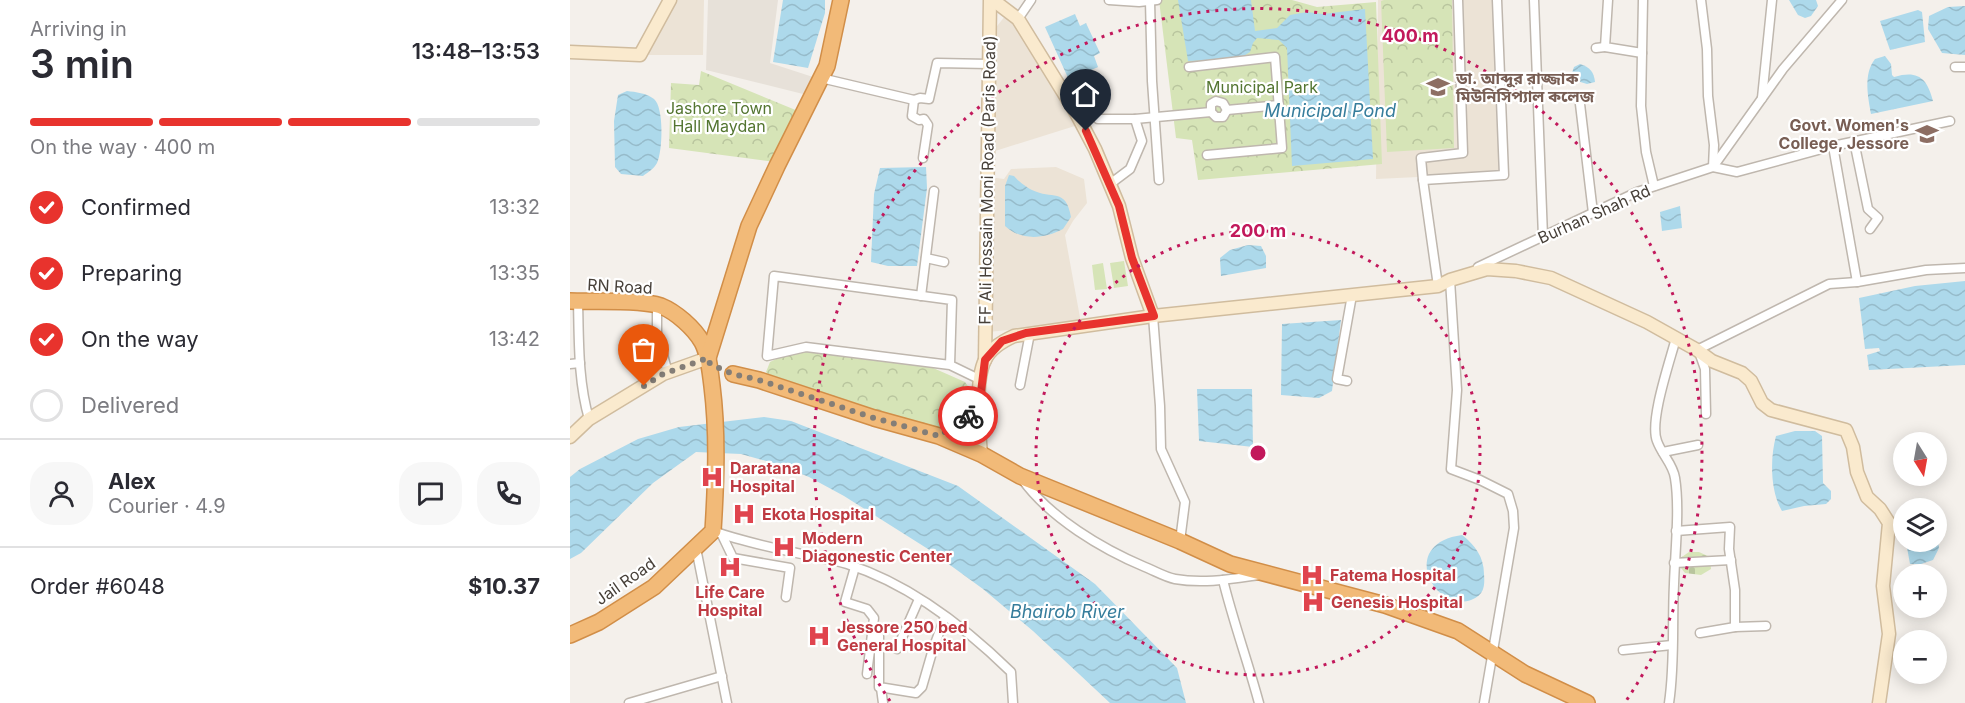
<!DOCTYPE html>
<html lang="en">
<head>
<meta charset="utf-8">
<style>
	:root { --surface:#fff; --page:#f7f7f7; --text:#2b2b33; --muted:#7c7c81; --line:#e1e1e2; --accent:#e8332d }
	body { margin:0; font-family:Inter,"Noto Sans Bengali",sans-serif; background:var(--page); color:var(--text); height:100vh; display:flex; flex-direction:column; font-size:22px; white-space:nowrap }
	* { box-sizing:border-box; margin:0 }
	p { font-size:20px; color:var(--muted) }
	.icon { flex:none; width:33px; height:33px; fill:none; stroke:currentColor; stroke-width:2; stroke-linecap:round; stroke-linejoin:round }
	.map { position:relative; flex:1; overflow:hidden }
	.side { display:flex; flex-direction:column; background:var(--surface); width:570px }
	.side>* { flex:none }
	.needle { width:39px; rotate:169deg }
	.fabs { position:absolute; left:1323px; top:432px; display:grid; gap:12px }
	.fabs a { display:grid; place-items:center; width:54px; height:54px; border-radius:50%; background:var(--surface); box-shadow:0 3px 15px #0003; font-size:30px }
	.pin { position:absolute; display:grid; place-items:center; width:51px; height:51px; color:#fff; margin:-62px -26px; border-radius:50% 50% 50% 0; rotate:-45deg; box-shadow:0 0 6px #0007 }
	.pin .icon { rotate:45deg }
	.courier { position:absolute; display:grid; place-items:center; width:60px; height:60px; margin:-30px; border:4px solid #e8332d; border-radius:50%; background:#fff; color:#222; box-shadow:0 2px 8px #0007 }
	.head em { font-style:normal; font-weight:600 }
	.head div { display:flex; flex-direction:column-reverse }
	.head { display:flex; align-items:center; justify-content:space-between; height:102px; padding:0 30px }
	h1 { font-size:39px; font-weight:600; line-height:45px }
	.bar { display:grid; grid-template-columns:repeat(4,1fr); gap:9px 6px; align-content:center; height:72px; padding:0 30px }
	.bar i { height:8px; border-radius:4px; background:var(--line) }
	.bar .current { background:var(--accent) }
	.bar p { grid-column:span 4 }
	.line { display:flex; align-items:center; gap:15px; padding:0 30px; border-top:2px solid var(--line) }
	.line div { flex:1 }
	.round { display:grid; place-items:center; flex:none; width:63px; height:63px; border-radius:24px; background:var(--page) }
	ol { padding:0 30px; list-style:none }
	li { display:flex; align-items:center; gap:18px; height:66px }
	li p { margin-inline-start:auto }
	li .icon { padding:6px; border-radius:50%; background:var(--accent); color:#fff; stroke-width:4 }
	li:last-child { color:var(--muted) }
	li i { width:33px; height:33px; border:3px solid var(--line); border-radius:50% }
	main { display:flex; flex:1; min-height:0 }
	.map>svg:first-child { display:block }
	.residential { fill:#e7e1d9 }
	.education { fill:#ece3d6 }
	.forest { fill:url(#forest-crowns) }
	.cemetery { fill:url(#cemetery-stones) }
	.pitch { fill:#d6e4b7 }
	.water { fill:url(#water-waves) }
	.lines { fill:none; stroke-linecap:round; stroke-linejoin:round }
	.street-casing { stroke:#bfb7ae; stroke-width:11 }
	.secondary-casing { stroke:#d0bc9e; stroke-width:15 }
	.highway-casing { stroke:#d18e48; stroke-width:18 }
	.street { stroke:#fff; stroke-width:8 }
	.secondary { stroke:#faeace; stroke-width:12 }
	.highway { stroke:#f2ba78; stroke-width:15 }
	.done { stroke:#847e77; stroke-width:6; stroke-dasharray:0 10.8 }
	.route { stroke:#e8332d; stroke-width:8 }
	.ring { fill:none; stroke:#c2185b; stroke-width:3; stroke-dasharray:3 6 }
	.labels { text-anchor:middle; dominant-baseline:central; stroke-width:4.5; stroke-linejoin:round; paint-order:stroke }
	.education-label { font-size:16px; font-weight:bold; fill:#785e54; stroke:#fff; text-anchor:start }
	.park-label { font-size:16px; fill:#537530; stroke:#fff }
	.street-label { font-size:16px; fill:#474039; stroke:#fff }
	.health-label { font-size:16px; font-weight:bold; fill:#be3a42; stroke:#fff; text-anchor:start }
	.water-label { font-size:18px; font-style:italic; fill:#367d9c; stroke:#fff }
	.centre { fill:#c2185b; stroke:#fff; stroke-width:3 }
	.ring-label { font-size:18px; text-anchor:middle; font-weight:bold; fill:#c2185b; stroke:#fff; stroke-width:4.5; stroke-linejoin:round; paint-order:stroke }
</style>
</head>
<body>
<main>
<section class="side">
<div class="head"><div><h1>3 min</h1><p>Arriving in</p></div><em>13:48–13:53</em></div>
<div class="bar"><i class="current"></i><i class="current"></i><i class="current"></i><i></i><p>On the way · 400 m</p></div>
<ol>
<li><svg class="icon" aria-label="check" viewBox="0 0 24 24"><path d="M5 12l5 5 9-10"/></svg>Confirmed<p>13:32</p></li>
<li><svg class="icon" aria-label="check" viewBox="0 0 24 24"><path d="M5 12l5 5 9-10"/></svg>Preparing<p>13:35</p></li>
<li><svg class="icon" aria-label="check" viewBox="0 0 24 24"><path d="M5 12l5 5 9-10"/></svg>On the way<p>13:42</p></li>
<li><i></i>Delivered</li>
</ol>
<div class="line" style="height:108px"><a class="round"><svg class="icon" aria-label="person" viewBox="0 0 24 24"><circle cx="12" cy="8" r="4"/><path d="M4 21q1-7 8-7t8 7"/></svg></a><div><b>Alex</b><p>Courier · 4.9</p></div><a class="round"><svg class="icon" aria-label="chat" viewBox="0 0 24 24"><path d="M4 5h16v11H9l-5 4z"/></svg></a><a class="round"><svg class="icon" aria-label="phone" viewBox="0 0 24 24"><path d="M5 4h4l2 5-3 2q2 4 5 5l2-3 5 2v4C11 20 4 13 5 4z"/></svg></a></div>
<div class="line" style="height:78px"><div>Order #6048</div><b>$10.37</b></div>
</section>
<div class="map">
<svg width="1395" height="703" viewBox="0 0 1395 703">
	<defs>
		<pattern id="forest-crowns" width="20" height="18" patternUnits="userSpaceOnUse" patternTransform="scale(1.5)"><rect width="20" height="18" fill="#d6e4b7"/><path d="M2 6a3 3 0 1 1 6 0M12 15a3 3 0 1 1 6 0" fill="none" stroke="#b9c59e"/></pattern>
		<pattern id="cemetery-stones" width="16" height="16" patternUnits="userSpaceOnUse" patternTransform="scale(1.5)"><rect width="16" height="16" fill="#d6e4b7"/><path d="M2 7V4a2 2 0 0 1 4 0v3zM10 15v-3a2 2 0 0 1 4 0v3z" fill="#b9c59e"/></pattern>
		<pattern id="water-waves" width="16" height="10" patternUnits="userSpaceOnUse" patternTransform="scale(1.5)"><rect width="16" height="10" fill="#add9eb"/><path d="M0 5q4-4 8 0t8 0" fill="none" stroke="#96bbca"/></pattern>
	</defs>
	<rect width="100%" height="100%" fill="#f4f0eb"/>
	<polygon class="residential" points="138,0 208,0 200,63 243,77 237,95 136,70"/>
	<g class="education">
		<polygon points="103,0 134,0 133,55 79,55 79,42"/>
		<polygon points="808,0 924,0 932,173 806,179"/>
		<polygon points="435,16 440,17 508,125 422,152 424,30"/>
		<polygon points="486,167 514,179 517,203 503,221 495,235 511,323 418,332 419,177 434,179 441,169"/>
	</g>
	<g class="forest">
		<polygon points="589,0 722,0 747,7 806,2 812,164 628,180 622,140 606,138"/>
		<polygon points="814,0 882,0 884,148 817,152 811,1"/>
		<polygon points="131,71 228,111 205,162 99,148 101,83 129,85"/>
		<polygon points="235,350 342,363 361,367 395,382 402,392 400,401 390,415 377,423 368,434 204,381 196,372 200,362 212,356"/>
	</g>
	<polygon class="cemetery" points="1119,552 1129,552 1140,557 1141,569 1131,575 1115,573 1111,568 1109,559"/>
	<g class="pitch">
		<polygon points="554,261 558,286 544,288 540,263"/>
		<polygon points="533,263 537,289 525,290 522,265"/>
	</g>
	<g class="water">
		<polygon points="213,0 255,0 255,13 238,68 203,62"/>
		<polygon points="608,0 681,0 685,31 707,28 720,15 737,12 753,14 795,9 803,159 722,166 717,48 709,40 687,38 683,43 680,52 669,59 618,61"/>
		<polygon points="1219,0 1246,0 1248,6 1241,16 1235,18 1228,15"/>
		<polygon points="1395,6 1395,55 1372,53 1358,29 1359,16 1378,7"/>
		<polygon points="1348,10 1352,12 1355,42 1320,50 1310,21"/>
		<polygon points="505,14 510,26 516,23 530,53 524,56 528,67 499,80 475,27"/>
		<path d="M1315 56 1321 64 1322 75 1324 77C1348 70 1357 78 1363 101L1301 114C1298 97 1293 74 1305 59Z"/>
		<path d="M1010 64C1020 67 1024 72 1025 82L1017 84 1004 80 1002 73 1004 67Z"/>
		<path d="M57 91C66 92 76 93 84 99 94 107 93 151 87 163 84 169 78 172 73 176L51 174 45 167 44 121 48 95Z"/>
		<polygon points="356,167 357,188 347,266 318,266 301,262 304,194 310,168"/>
		<path d="M439 175 444 176C448 181 456 187 462 190 482 200 496 187 501 217L493 229C474 239 451 241 435 226V186Z"/>
		<polygon points="1110,206 1112,228 1092,231 1090,212"/>
		<polygon points="678,245 691,246 696,256 696,268 651,276 650,258 660,250"/>
		<polygon points="1395,281 1395,365 1299,370 1297,355 1310,351 1309,348 1295,349 1289,298 1345,286"/>
		<polygon points="771,320 762,391 749,398 711,395 712,324"/>
		<polygon points="627,389 682,389 683,447 629,441"/>
		<polygon points="194,417 221,421 388,486 525,584 607,668 616,703 540,703 463,631 413,589 358,549 274,496 239,477 207,464 171,454 126,452 83,483 11,553 0,559 0,477 10,469 68,439 109,427"/>
		<path d="M1225 431H1245L1252 436 1253 483 1261 491V499L1256 504 1234 506 1212 511C1200 491 1200 458 1206 436Z"/>
		<path d="M892 535C905 545 914 557 914 574 915 587 914 595 901 600 865 613 827 544 892 535Z"/>
		<polygon points="1367,535 1369,548 1363,560 1351,564 1340,564 1336,542 1366,542"/>
	</g>
	<g class="lines">
		<g class="street-casing">
			<g id="street">
				<polyline points="539,0 569,2 587,0"/>
				<polyline points="964,0 973,237"/>
				<polyline points="1038,0 1035,47 1072,53"/>
				<polyline points="1073,0 1071,106 1076,152 1084,186"/>
				<polyline points="1131,0 1137,49 1138,96 1144,145 1143,167 1167,172 1263,146 1287,282"/>
				<polyline points="580,1 582,81 589,180"/>
				<polyline points="448,19 461,0"/>
				<polyline points="1026,48 1035,47"/>
				<polyline points="619,67 705,57 712,148 637,155"/>
				<polyline points="1385,67 1395,67"/>
				<polyline points="251,78 344,100"/>
				<polyline points="1192,98 1202,0"/>
				<polygon points="646,101 653,103 657,110 653,117 646,117 641,112 641,104"/>
				<polyline points="1010,104 1023,213"/>
				<polyline points="657,110 709,105"/>
				<polyline points="528,119 565,119 641,112"/>
				<polyline points="1284,141 1298,209 1308,218 1300,229"/>
				<polyline points="1263,146 1380,121"/>
				<polyline points="353,158 358,125 354,119 349,120 342,116 344,100 350,98 359,99 367,63 419,64"/>
				<polyline points="853,180 851,158 893,153 888,0"/>
				<polyline points="540,184 560,169 572,141 565,119"/>
				<polyline points="356,258 374,262"/>
				<polyline points="908,267 1067,192 1143,167 1213,69 1272,0"/>
				<polyline points="882,279 880,280 887,390 881,469 910,480 938,494 943,511 944,528 914,703"/>
				<polyline points="868,286 853,180 934,175 927,0"/>
				<polyline points="351,296 364,191"/>
				<path d="M8 301C9 341 8 381 19 419"/>
				<polyline points="87,305 87,333 98,373"/>
				<polyline points="583,316 590,406 591,449 615,502 610,541"/>
				<polyline points="1127,350 1259,284 1287,282 1356,270 1395,268"/>
				<polyline points="1129,352 1135,369 1136,414"/>
				<polyline points="0,364 10,363"/>
				<polyline points="380,365 382,300 204,276 197,356 236,347 380,365 411,380"/>
				<polyline points="777,381 767,379 782,295"/>
				<polyline points="450,385 460,333"/>
				<polyline points="369,436 409,408"/>
				<polyline points="1093,452 1128,445"/>
				<path d="M452 479C480 518 532 549 575 567 585 571 595 577 605 579 633 584 661 579 689 575"/>
				<path d="M143 531C173 542 205 548 236 555 250 558 264 560 277 564 340 584 395 627 441 672L443 703"/>
				<polyline points="1106,531 1160,527 1159,549 1165,590 1165,627"/>
				<polyline points="152,535 163,558 220,568 216,597"/>
				<polyline points="126,548 157,703"/>
				<polyline points="1104,563 1161,560"/>
				<polyline points="285,567 275,602 297,609 304,618 297,674"/>
				<path d="M653 580C663 621 678 662 689 703"/>
				<polyline points="1130,633 1165,627 1196,626"/>
				<polyline points="309,636 309,687 346,693 352,687 363,649 375,617"/>
				<polyline points="327,649 349,599"/>
				<polyline points="1053,650 1102,645"/>
				<polyline points="311,688 313,703"/>
				<polyline points="59,703 152,676"/>
				<path d="M1099 703C1105 664 1102 623 1104 584 1105 552 1110 509 1105 478 1103 464 1092 455 1087 441 1079 421 1100 361 1106 338"/>
			</g>
		</g>
		<g class="secondary-casing">
			<g id="secondary">
				<polyline points="423,0 448,19 506,113 525,149 549,206 562,258 583,316"/>
				<polyline points="0,52 70,55 100,0"/>
				<polyline points="415,360 420,0"/>
				<polyline points="0,437 19,419 93,374 138,358"/>
				<path d="M411 454C409 432 405 379 415 360 420 349 433 341 444 336L583 316 868 286 880 280 917 269 946 271 981 278 1077 322 1127 350 1142 361 1172 373 1181 381 1192 403 1201 410 1276 430 1283 447 1287 472 1297 497 1310 509 1319 523 1313 586 1319 634 1309 703"/>
			</g>
		</g>
		<g class="highway-casing">
			<g id="highway">
				<path d="M0 301C23 302 71 299 91 306 106 312 124 328 132 342 139 355 140 371 142 386 148 434 146 483 143 531L84 587 29 622 0 635"/>
				<polyline points="138,358 179,226 207,166 257,66 271,0"/>
				<polyline points="163,374 189,380 304,418 369,436 411,454 450,476 610,541 660,564 815,605 888,631 955,674 1017,703"/>
			</g>
		</g>
		<use href="#street" class="street"/>
		<use href="#secondary" class="secondary"/>
		<use href="#highway" class="highway"/>
	</g>
	<g class="lines">
		<polyline class="done" points="74,386 93,374 138,358 140,364 163,374 189,380 304,418 369,436 398,416"/>
		<polyline class="route" points="398,416 409,408 415,360 432,341 456,333 584,316 562,258 549,206 516,131"/>
	</g>
	<g class="ring">
		<circle cx="688" cy="453" r="222"/>
		<path d="M320 701A444 444 0 1 1 1056 701"/>
	</g>
	<defs>
		<g id="university-bare" transform="scale(1.8)"><path d="M0-5L7-2L0 1L-7-2ZM-4 1L0 2.5L4 1V4Q0 6-4 4Z" fill="#8d6e63" stroke="#fff" stroke-width="2.5" paint-order="stroke"/></g>
		<g id="hospital-bare" transform="scale(1.8)"><path d="M-5-5h3v3.5h4V-5h3V5h-3V1.5h-4V5h-3Z" fill="#e0444e" stroke="#fff" stroke-width="2.5" paint-order="stroke"/></g>
	</defs>
	<g fill-rule="evenodd">
		<use href="#university-bare" x="868" y="87"/>
		<use href="#university-bare" x="1357" y="134"/>
		<use href="#hospital-bare" x="142" y="477"/>
		<use href="#hospital-bare" x="174" y="514"/>
		<use href="#hospital-bare" x="214" y="547"/>
		<use href="#hospital-bare" x="160" y="567"/>
		<use href="#hospital-bare" x="742" y="575"/>
		<use href="#hospital-bare" x="743" y="602"/>
		<use href="#hospital-bare" x="249" y="636"/>
	</g>
	<g class="labels">
		<g class="education-label">
			<text x="886" y="78">ডা. আব্দুর রাজ্জাক<tspan x="886" dy="18">মিউনিসিপ্যাল কলেজ</tspan></text>
			<text x="1339" y="125" text-anchor="end">Govt. Women's<tspan x="1339" dy="18">College, Jessore</tspan></text>
		</g>
		<g class="park-label">
			<text x="692" y="87">Municipal Park</text>
			<text x="149" y="108">Jashore Town<tspan x="149" dy="18">Hall Maydan</tspan></text>
		</g>
		<g class="street-label">
			<text transform="translate(417 180) rotate(-89)">FF Ali Hossain Moni Road (Paris Road)</text>
			<text transform="translate(1024 214) rotate(-24)">Burhan Shah Rd</text>
			<text transform="translate(50 286) rotate(3)">RN Road</text>
			<text transform="translate(55 581) rotate(-35)">Jail Road</text>
		</g>
		<g class="health-label">
			<text x="160" y="468">Daratana<tspan x="160" dy="18">Hospital</tspan></text>
			<text x="192" y="514">Ekota Hospital</text>
			<text x="232" y="538">Modern<tspan x="232" dy="18">Diagonestic Center</tspan></text>
			<text x="760" y="575">Fatema Hospital</text>
			<text x="160" y="592" text-anchor="middle">Life Care<tspan x="160" dy="18">Hospital</tspan></text>
			<text x="761" y="602">Genesis Hospital</text>
			<text x="267" y="627">Jessore 250 bed<tspan x="267" dy="18">General Hospital</tspan></text>
		</g>
		<g class="water-label">
			<text x="760" y="110">Municipal Pond</text>
			<text x="497" y="611">Bhairob River</text>
		</g>
	</g>
	<circle cx="688" cy="453" r="9" class="centre"/>
	<g class="ring-label">
		<text x="840" y="42">400 m</text>
		<text x="688" y="237">200 m</text>
	</g>
</svg>
<div class="fabs">
<a><svg class="needle" viewBox="-14 -14 28 28"><path d="M0-13l5 13h-10z" fill="#e53935"/><path d="M0 13l5-13h-10z" fill="#7c7c81"/></svg></a>
<a><svg class="icon" aria-label="layers" viewBox="0 0 24 24"><path d="M12 4l9 5-9 5-9-5zM3 14l9 5 9-5"/></svg></a>
<a>+</a>
<a>−</a>
</div>
<div class="pin" style="left:74px;top:386px;background:#ea580c"><svg class="icon" aria-label="bag" viewBox="0 0 24 24"><path d="M5 8h14l-1 12H6zM9 8a3 3 0 0 1 6 0"/></svg></div>
<div class="pin" style="left:516px;top:131px;background:#1f2937"><svg class="icon" aria-label="home" viewBox="0 0 24 24"><path d="M3 11l9-7 9 7M6 9v11h12V9"/></svg></div>
<div class="courier" style="left:398px;top:416px"><svg class="icon" aria-label="bike" viewBox="0 0 24 24"><circle cx="6" cy="16" r="4"/><circle cx="18" cy="16" r="4"/><path d="M6 16l4-8h5l3 8M10 8l3 8H6M13 5h3"/></svg></div>
</div>
</main>
</body>
</html>
